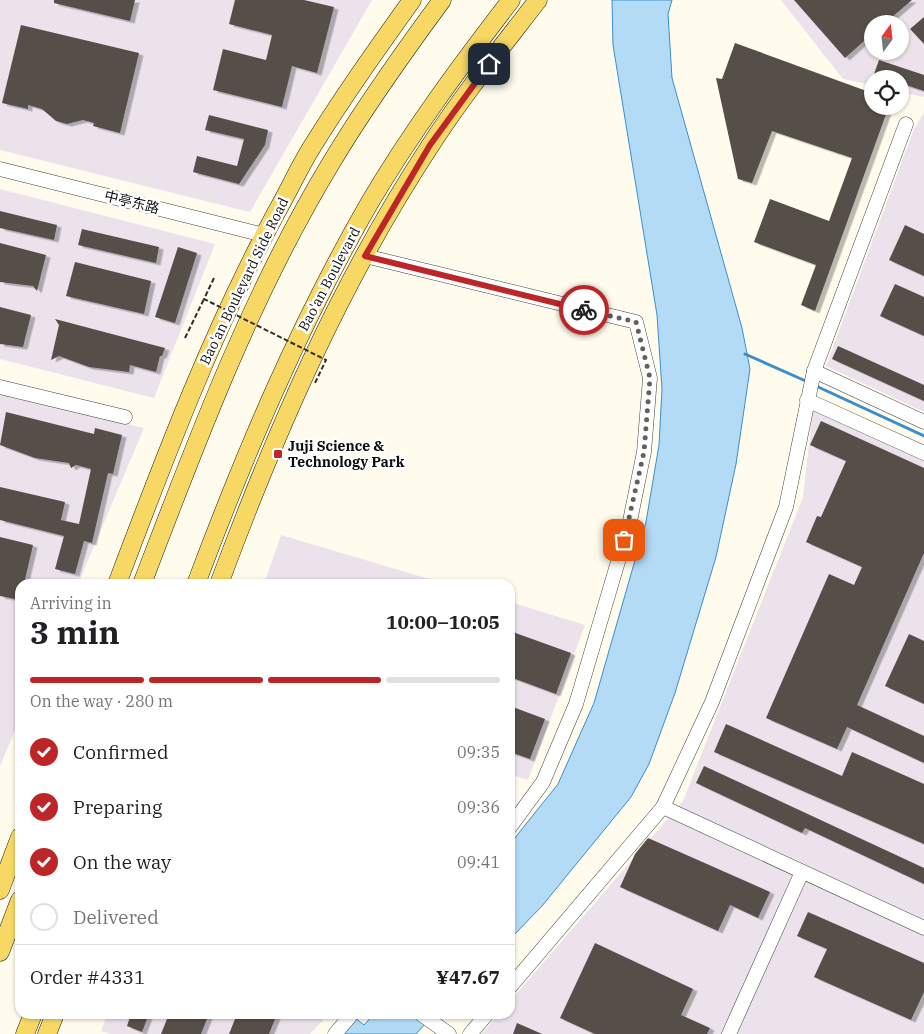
<!DOCTYPE html>
<html lang="en">
<head>
<meta charset="utf-8">
<style>
	:root { --surface:#fff; --page:#f2f2f2; --text:#202124; --muted:#757577; --line:#e0e0e0; --accent:#bd2629 }
	body { margin:0; font-family:"IBM Plex Serif","Noto Sans SC",serif; background:var(--page); color:var(--text); height:100vh; display:flex; flex-direction:column; font-size:19px; white-space:nowrap }
	* { box-sizing:border-box; margin:0 }
	p { font-size:16px; color:var(--muted) }
	.icon { flex:none; width:28px; height:28px; fill:none; stroke:currentColor; stroke-width:2; stroke-linecap:round; stroke-linejoin:round }
	.map { position:relative; flex:1; overflow:hidden }
	.side { position:absolute; left:15px; top:579px; width:500px; height:440px; display:flex; flex-direction:column; background:var(--surface); border-radius:15px; box-shadow:0 1px 4px #0004 }
	.side>* { flex:none }
	.needle { width:32px; rotate:15deg }
	.buttons { position:absolute; left:864px; top:15px; display:grid; gap:10px }
	.buttons a { display:grid; place-items:center; width:45px; height:45px; border-radius:50%; background:var(--surface); box-shadow:0 1px 4px #0004; font-size:25px }
	.pin { position:absolute; display:grid; place-items:center; width:42px; height:42px; color:#fff; margin:-21px; border-radius:10px; box-shadow:0 2px 8px #0006 }
	.courier { position:absolute; display:grid; place-items:center; width:50px; height:50px; margin:-25px; border:4px solid #bd2629; border-radius:50%; background:#fff; color:#222; box-shadow:0 1px 6px #0007 }
	.overview em { font-style:normal; font-weight:700 }
	.overview div { display:flex; flex-direction:column-reverse }
	.overview { display:flex; align-items:center; justify-content:space-between; height:85px; padding:0 15px }
	h1 { font-size:32px; font-weight:700; line-height:38px }
	.bar { display:grid; grid-template-columns:repeat(4,1fr); gap:8px 5px; align-content:center; height:60px; padding:0 15px }
	.bar i { height:6px; border-radius:4px; background:var(--line) }
	.bar .on { background:var(--accent) }
	.bar p { grid-column:span 4 }
	.line { display:flex; align-items:center; gap:12px; padding:0 15px; border-top:1px solid var(--line) }
	.line div { flex:1 }
	ol { padding:0 15px; list-style:none }
	li { display:flex; align-items:center; gap:15px; height:55px }
	li p { margin-inline-start:auto }
	li .icon { padding:5px; border-radius:50%; background:var(--accent); color:#fff; stroke-width:4 }
	li:last-child { color:var(--muted) }
	li i { width:28px; height:28px; border:2px solid var(--line); border-radius:50% }
	.map>svg:first-child { display:block }
	.industrial { fill:#ebe2ec; fill-rule:evenodd }
	.water { fill:#b3dbf6; stroke:#3a8ecd }
	.lines { fill:none; stroke-linecap:round; stroke-linejoin:round }
	.stream { stroke:#3a8ecd; stroke-width:3 }
	.building { fill:#564f4a; filter:url(#shadow) }
	.minor-casing { stroke:#404040; stroke-width:15 }
	.major-casing { stroke:#1e1e1e; stroke-width:19 }
	.path { stroke:#2f2f2f; stroke-width:2; stroke-dasharray:5 2.5; stroke-linecap:butt }
	.minor { stroke:#fff; stroke-width:14 }
	.major { stroke:#f8d865; stroke-width:18 }
	.path-bridge { stroke:#2f2f2f; stroke-width:2; stroke-dasharray:5 2.5; stroke-linecap:butt }
	.done { stroke:#62615c; stroke-width:5; stroke-dasharray:0 9 }
	.route { stroke:#bd2629; stroke-width:6 }
	.poi-dot { fill:#bd2629; stroke:#fff; stroke-width:2 }
	.labels { text-anchor:middle; dominant-baseline:central; stroke-width:5; stroke-linejoin:round; paint-order:stroke }
	.street-label { font-size:14px; fill:#0d0d0d; stroke:#fff }
	.poi-label { font-size:14px; font-weight:bold; fill:#0d0d0d; stroke:#fff; text-anchor:start }
</style>
</head>
<body>
<div class="map">
<svg width="924" height="1034" viewBox="0 0 924 1034">
	<defs>
		<filter id="shadow"><feDropShadow dx="4.5" dy="2.5" stdDeviation="0" flood-color="#0004"/></filter>
	</defs>
	<rect width="100%" height="100%" fill="#fffcee"/>
	<g class="industrial">
		<polygon points="0,0 372,0 250,212 0,150"/>
		<path d="M781 0H924V97L900 92V79H872V85L843 79ZM872 24H900V51H872Z"/>
		<polygon points="924,113 924,412 826,366 914,129"/>
		<polygon points="0,189 215,244 154,398 0,359"/>
		<polygon points="0,393 144,428 78,584 20,584 20,719 0,766"/>
		<polygon points="813,409 924,461 924,1034 481,1034 499,1014 510,1014 510,1001 683,801 803,497"/>
		<polygon points="281,535 446,584 264,584"/>
		<polygon points="510,602 585,625 528,780 510,774"/>
		<polygon points="108,1014 329,1014 310,1034 111,1034 101,1031"/>
	</g>
	<g class="water">
		<polygon points="612,0 672,0 668,14 672,78 742,328 750,369 736,464 716,557 675,693 649,764 631,797 542,906 510,939 510,844 558,784 594,703 646,522 659,445 662,389 657,315 613,45"/>
		<polygon points="374,1014 434,1014 416,1034 339,1034 354,1017 364,1025"/>
	</g>
	<g class="lines">
		<g class="stream">
			<polyline points="745,354 808,382"/>
			<polyline points="816,386 924,436"/>
		</g>
	</g>
	<g class="building">
		<polygon points="54,0 135,0 130,21 54,3"/>
		<polygon points="235,0 304,0 334,7 317,73 292,66 282,107 213,90 223,49 266,60 272,35 229,24"/>
		<polygon points="794,0 912,0 884,24 872,24 872,34 845,58"/>
		<polygon points="924,17 924,44 910,29"/>
		<polygon points="21,25 139,53 120,133 93,126 94,123 83,120 67,124 56,121 42,109 28,105 28,109 2,103"/>
		<polygon points="735,43 872,93 872,106 889,106 815,311 801,305 816,265 754,242 770,199 829,221 852,158 772,131 752,183 738,179 716,78 722,79"/>
		<polygon points="879,60 924,75 924,91 900,83 900,79 887,79 874,74"/>
		<polygon points="209,115 268,130 265,145 239,184 193,172 197,156 237,166 244,139 205,130"/>
		<polygon points="0,211 57,225 54,240 0,228"/>
		<polygon points="905,225 924,234 924,276 889,260"/>
		<polygon points="82,229 159,247 156,263 78,245"/>
		<polygon points="0,243 46,255 37,291 33,286 0,282"/>
		<polygon points="178,247 197,253 175,323 155,317"/>
		<polygon points="75,262 151,281 144,314 66,296"/>
		<polygon points="895,284 924,297 924,336 880,316"/>
		<polygon points="0,307 31,315 23,347 0,344"/>
		<polygon points="55,319 165,348 162,356 160,356 156,372 130,365 129,372 89,367 59,356 51,360 59,325"/>
		<polygon points="838,346 924,385 924,401 832,359"/>
		<polygon points="6,412 94,434 95,428 122,435 113,474 108,473 92,543 84,541 75,574 55,569 64,536 0,520 0,487 65,502 61,520 79,524 91,469 76,465 71,468 69,463 35,458 0,445"/>
		<polygon points="821,421 924,468 924,553 857,705 924,736 924,763 847,727 837,749 766,718 829,574 854,585 862,567 806,542 817,516 821,517 846,461 810,445"/>
		<polygon points="0,537 33,545 24,584 20,584 20,600 0,596"/>
		<polygon points="510,631 571,653 556,694 510,677"/>
		<polygon points="909,634 924,641 924,704 885,686"/>
		<polygon points="510,706 545,719 530,759 510,752"/>
		<polygon points="726,724 842,776 852,752 924,784 924,844 714,752"/>
		<polygon points="704,766 924,868 924,884 805,828 802,833 696,783"/>
		<polygon points="648,838 770,892 758,918 730,905 718,931 620,887 635,854"/>
		<polygon points="808,912 924,963 924,992 911,1020 814,977 827,949 797,936"/>
		<polygon points="595,943 693,989 681,1015 710,1028 707,1034 595,1034 560,1018"/>
		<polygon points="131,1014 149,1014 142,1032 127,1026"/>
		<polygon points="169,1014 209,1014 201,1034 161,1034"/>
		<polygon points="237,1014 277,1014 269,1034 229,1034"/>
		<polygon points="517,1023 542,1034 513,1034"/>
	</g>
	<g class="lines">
		<g class="minor-casing">
			<g id="minor">
				<polyline points="0,169 264,235"/>
				<polyline points="365,256 636,322 650,378 644,452 630,521 576,704 543,782 510,827"/>
				<polyline points="814,371 924,422"/>
				<polyline points="0,387 125,417"/>
				<polyline points="807,400 924,453"/>
				<polyline points="663,807 924,928"/>
				<polyline points="510,987 663,807 712,702 786,507 814,371 906,124"/>
				<polyline points="421,1014 449,1034"/>
				<polyline points="335,1034 352,1014"/>
				<polyline points="470,1034 487,1014"/>
				<polyline points="729,1034 802,872"/>
			</g>
		</g>
		<g class="major-casing">
			<g id="major">
				<path d="M117 584C165 457 212 332 276 213 288 192 298 170 310 150 342 98 377 49 412 0"/>
				<path d="M142 584C197 440 251 295 331 163 365 106 403 53 442 0"/>
				<path d="M196 584C246 451 299 325 370 202 412 131 461 65 511 0"/>
				<path d="M219 584C276 431 340 283 430 146 463 95 501 48 538 0"/>
				<polyline points="0,890 20,837"/>
				<polyline points="0,952 20,900"/>
				<polyline points="25,1034 33,1014"/>
				<polyline points="47,1034 55,1014"/>
			</g>
		</g>
		<polyline class="path" points="185,338 204,299"/>
		<use href="#minor" class="minor"/>
		<use href="#major" class="major"/>
		<polyline class="path-bridge" points="214,278 204,299 326,360 314,385"/>
	</g>
	<g class="lines">
		<polyline class="done" points="584,310 636,322 650,378 644,452 624,540"/>
		<polyline class="route" points="489,64 430,145 365,256 584,310"/>
	</g>
	<rect class="poi-dot" x="273" y="449" width="10" height="10" rx="2.5"/>
	<g class="labels">
		<g class="street-label">
			<text transform="translate(132 202) rotate(14)">中亭东路</text>
			<text transform="translate(329 279) rotate(-62)">Bao'an Boulevard</text>
			<text transform="translate(244 281) rotate(-64)">Bao'an Boulevard Side Road</text>
		</g>
		<g class="poi-label">
			<text x="288" y="446">Juji Science &amp;<tspan x="288" dy="16">Technology Park</tspan></text>
		</g>
	</g>
</svg>
<div class="buttons">
<a><svg class="needle" viewBox="-14 -14 28 28"><path d="M0-13l5 13h-10z" fill="#e53935"/><path d="M0 13l5-13h-10z" fill="#757577"/></svg></a>
<a><svg class="icon" aria-label="locate" viewBox="0 0 24 24"><circle cx="12" cy="12" r="6"/><path d="M12 2v4M12 18v4M2 12h4M18 12h4"/></svg></a>
</div>
<div class="pin" style="left:624px;top:540px;background:#ea580c"><svg class="icon" aria-label="bag" viewBox="0 0 24 24"><path d="M5 8h14l-1 12H6zM9 8a3 3 0 0 1 6 0"/></svg></div>
<div class="pin" style="left:489px;top:64px;background:#1f2937"><svg class="icon" aria-label="home" viewBox="0 0 24 24"><path d="M3 11l9-7 9 7M6 9v11h12V9"/></svg></div>
<div class="courier" style="left:584px;top:310px"><svg class="icon" aria-label="bike" viewBox="0 0 24 24"><circle cx="6" cy="16" r="4"/><circle cx="18" cy="16" r="4"/><path d="M6 16l4-8h5l3 8M10 8l3 8H6M13 5h3"/></svg></div>
<section class="side">
<div class="overview"><div><h1>3 min</h1><p>Arriving in</p></div><em>10:00–10:05</em></div>
<div class="bar"><i class="on"></i><i class="on"></i><i class="on"></i><i></i><p>On the way · 280 m</p></div>
<ol>
<li><svg class="icon" aria-label="check" viewBox="0 0 24 24"><path d="M5 12l5 5 9-10"/></svg>Confirmed<p>09:35</p></li>
<li><svg class="icon" aria-label="check" viewBox="0 0 24 24"><path d="M5 12l5 5 9-10"/></svg>Preparing<p>09:36</p></li>
<li><svg class="icon" aria-label="check" viewBox="0 0 24 24"><path d="M5 12l5 5 9-10"/></svg>On the way<p>09:41</p></li>
<li><i></i>Delivered</li>
</ol>
<div class="line" style="height:65px"><div>Order #4331</div><b>¥47.67</b></div>
</section>
</div>
</body>
</html>
